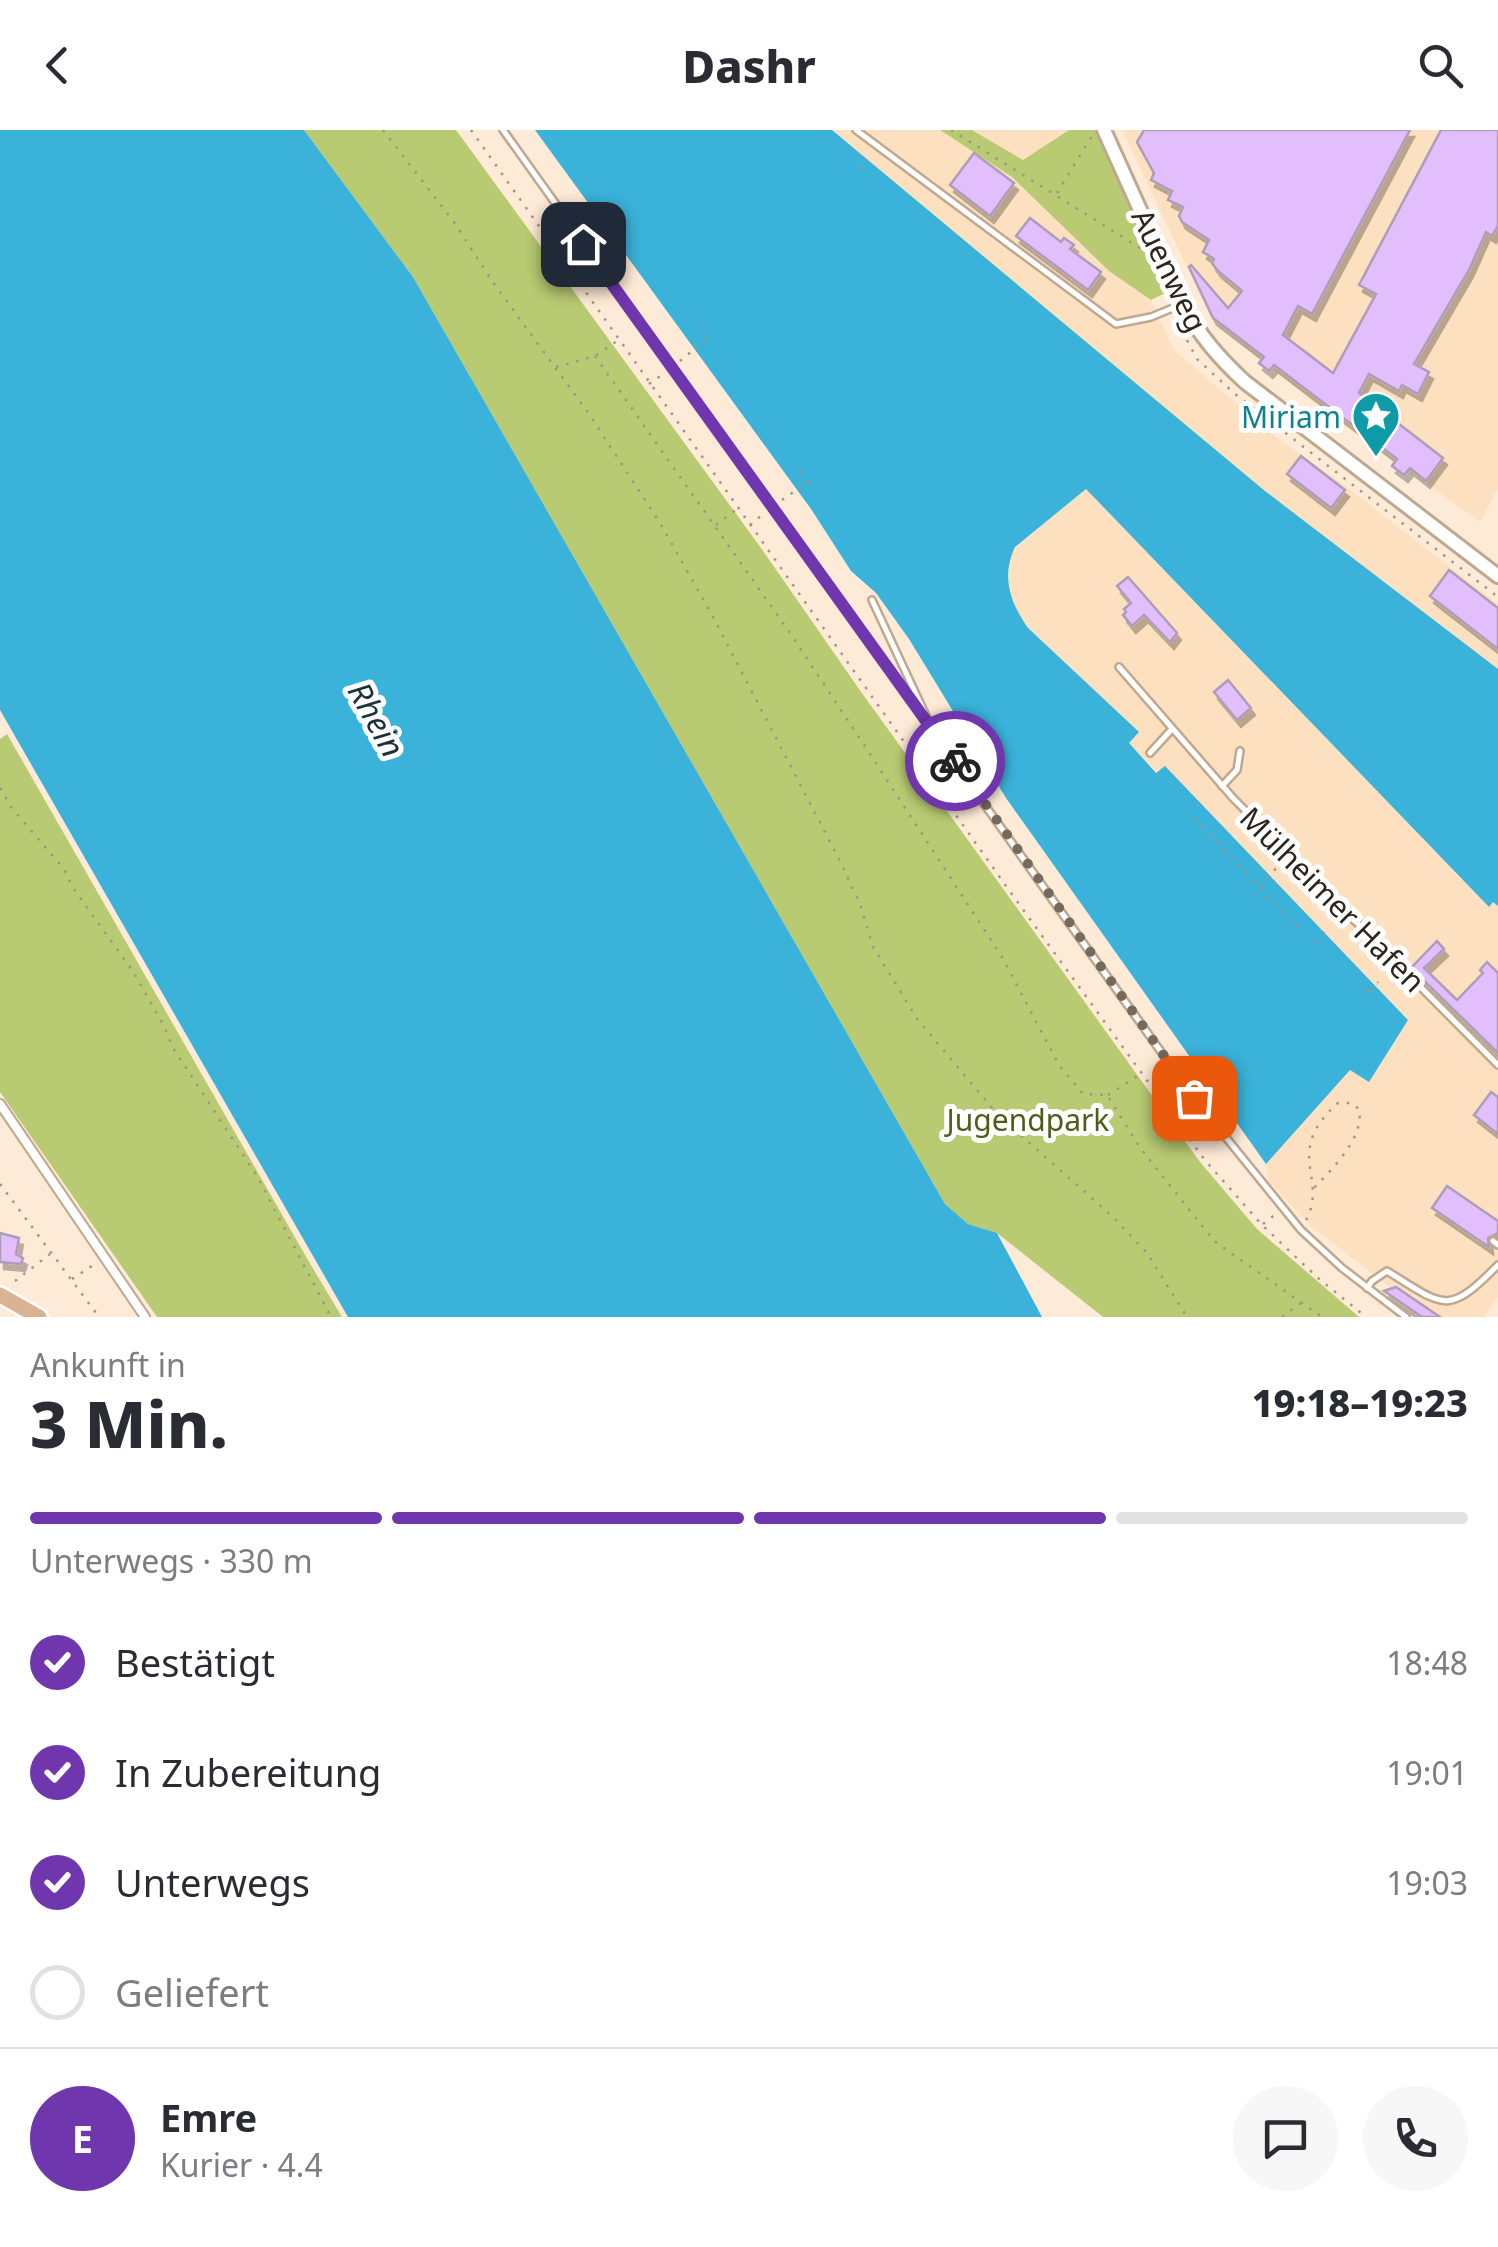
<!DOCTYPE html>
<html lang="de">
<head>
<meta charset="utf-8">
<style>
	:root { --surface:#fff; --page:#f7f7f7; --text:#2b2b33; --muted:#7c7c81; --line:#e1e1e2; --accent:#7036ad }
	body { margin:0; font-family:"Noto Sans",sans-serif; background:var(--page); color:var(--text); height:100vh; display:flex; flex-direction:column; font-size:38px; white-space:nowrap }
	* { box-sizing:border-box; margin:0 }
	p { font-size:32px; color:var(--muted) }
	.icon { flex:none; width:55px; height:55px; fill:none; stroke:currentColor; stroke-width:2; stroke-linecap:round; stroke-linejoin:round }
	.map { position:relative; height:1187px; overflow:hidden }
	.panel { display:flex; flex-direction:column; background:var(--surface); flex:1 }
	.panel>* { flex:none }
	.pin { position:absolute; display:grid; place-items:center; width:85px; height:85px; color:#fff; margin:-42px; border-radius:20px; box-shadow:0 5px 15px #0006 }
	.courier { position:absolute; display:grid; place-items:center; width:100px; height:100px; margin:-50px; border:8px solid #7036ad; border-radius:50%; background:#fff; color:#222; box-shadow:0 2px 12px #0007 }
	.head em { font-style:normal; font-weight:800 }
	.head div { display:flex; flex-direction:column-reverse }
	.head { display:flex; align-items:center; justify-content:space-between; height:170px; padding:0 30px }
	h1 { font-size:65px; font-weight:800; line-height:75px }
	.bar { display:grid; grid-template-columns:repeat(4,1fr); gap:15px 10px; align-content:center; height:120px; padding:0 30px }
	.bar i { height:12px; border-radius:8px; background:var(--line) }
	.bar .selected { background:var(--accent) }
	.bar p { grid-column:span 4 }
	.line { display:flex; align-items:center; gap:25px; padding:0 30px; border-top:2px solid var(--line) }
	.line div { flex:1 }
	.round { display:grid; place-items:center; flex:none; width:105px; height:105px; border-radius:52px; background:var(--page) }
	ol { padding:0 30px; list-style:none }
	li { display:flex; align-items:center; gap:30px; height:110px }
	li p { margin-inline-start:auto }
	li .icon { padding:10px; border-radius:50%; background:var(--accent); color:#fff; stroke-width:4 }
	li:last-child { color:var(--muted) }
	li i { width:55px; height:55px; border:5px solid var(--line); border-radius:50% }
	header { display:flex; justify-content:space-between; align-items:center; height:130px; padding:0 30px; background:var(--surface); font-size:45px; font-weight:800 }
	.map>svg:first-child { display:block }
	.built { fill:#fde0c0 }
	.green { fill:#b8ca72 }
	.water { fill:#3ab2d9 }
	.building { fill:#e3befd; stroke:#ad9db9; stroke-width:2.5; filter:url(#shadow) }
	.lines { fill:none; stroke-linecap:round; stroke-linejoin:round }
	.service-casing { stroke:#bea890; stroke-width:10 }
	.pedestrian-casing { stroke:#bea890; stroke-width:12 }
	.tertiary-casing { stroke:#bea890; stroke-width:18 }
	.primary-casing { stroke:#fff; stroke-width:20 }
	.path { stroke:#a39485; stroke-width:2.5; stroke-dasharray:2.5 8; stroke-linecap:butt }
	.service { stroke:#fff; stroke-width:5 }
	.pedestrian { stroke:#fff; stroke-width:8 }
	.tertiary { stroke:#fff; stroke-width:12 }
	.primary { stroke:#dab492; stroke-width:15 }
	.done { stroke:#766a5d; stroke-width:10; stroke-dasharray:0 18 }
	.route { stroke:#7036ad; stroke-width:12 }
	.labels { text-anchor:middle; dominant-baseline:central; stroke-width:10; stroke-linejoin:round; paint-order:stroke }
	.street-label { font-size:30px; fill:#2d251b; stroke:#fff }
	.culture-label { font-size:30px; fill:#0d838f; stroke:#fff; text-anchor:end }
	.park-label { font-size:30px; fill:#515c1b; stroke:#fff }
	.water-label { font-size:32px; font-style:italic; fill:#1d3138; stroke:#fff }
</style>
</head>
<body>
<header><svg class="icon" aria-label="back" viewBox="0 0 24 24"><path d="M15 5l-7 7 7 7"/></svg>Dashr<svg class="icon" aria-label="search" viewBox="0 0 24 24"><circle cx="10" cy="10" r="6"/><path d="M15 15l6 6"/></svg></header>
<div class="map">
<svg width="1498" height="1187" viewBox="0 0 1498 1187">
	<defs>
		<filter id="shadow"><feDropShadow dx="4" dy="7" stdDeviation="0" flood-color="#0004"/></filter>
	</defs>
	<rect width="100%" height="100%" fill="#feebd7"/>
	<g class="built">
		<polygon points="832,0 940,0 1012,47 1109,141 1151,170 1174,220 1272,304 1344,355 1498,474 1498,539 1265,361"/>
		<polygon points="973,0 1069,0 1024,31"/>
		<polygon points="1122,0 1498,0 1498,358 1480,392 1327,283 1212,190"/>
		<polygon points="1086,359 1485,773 1489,776 1493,772 1498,776 1498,1167 1484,1187 1429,1187 1313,1098 1268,1050 1266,1034 1350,940 1370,951 1408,889 1165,636 1157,643 1129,613 1138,602 1028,498 1018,482 1008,456 1010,429 1016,417"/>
	</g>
	<g class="green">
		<polygon points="304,0 456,0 761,418 859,559 1200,1032 1257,1099 1359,1187 1103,1187 997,1103 968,1094 945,1074 413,147"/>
		<polygon points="940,0 972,0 1023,30 1069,0 1096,0 1121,48 1167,162 1151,170 1109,141 1012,47"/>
		<polygon points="7,604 312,1137 342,1187 157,1187 0,962 0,609"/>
	</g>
	<g class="water">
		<polygon points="0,0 304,0 413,147 945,1074 968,1094 997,1103 1042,1187 348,1187 0,580"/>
		<path d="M535 0H832L1265 361 1498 539V776L1493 772 1489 777 1086 359 1015 417C1001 447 1010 472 1028 498L1139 602 1129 613 1156 643 1165 636 1408 890 1369 952 1350 940 1266 1034 1006 668 909 509 876 463 851 441 811 379Z"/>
	</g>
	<g class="building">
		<polygon points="1144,0 1410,0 1312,184 1298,176 1283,205 1333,243 1376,164 1359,155 1441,0 1498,0 1498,96 1492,106 1486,102 1469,140 1414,234 1429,242 1418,264 1402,255 1399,261 1369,244 1359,263 1443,328 1426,351 1410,338 1404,345 1392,336 1397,329 1274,235 1269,241 1259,233 1264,227 1213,188 1189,137 1191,135 1228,178 1242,161 1218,141 1212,133 1214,129 1203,122 1209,110 1182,92 1179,86 1183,77 1168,70 1172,61 1151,50 1154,43 1137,12"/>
		<polygon points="974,23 1014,53 990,86 950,55"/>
		<polygon points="1030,88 1061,112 1064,108 1074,115 1070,119 1101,142 1088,160 1016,106"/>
		<polygon points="1301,326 1345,360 1331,378 1287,344"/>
		<polygon points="1449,440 1498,478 1498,519 1430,466"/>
		<polygon points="1128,447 1177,503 1170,512 1144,485 1132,496 1123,485 1126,482 1124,479 1131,473 1117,456"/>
		<polygon points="1228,550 1251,578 1237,590 1214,562"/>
		<polygon points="1437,811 1444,819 1424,838 1457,870 1483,843 1480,840 1487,832 1498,843 1498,923 1411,838"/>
		<polygon points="1491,962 1498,967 1498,1004 1474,985"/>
		<polygon points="1447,1056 1498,1091 1498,1103 1488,1108 1489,1117 1432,1078"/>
		<polygon points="0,1103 19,1108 16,1124 23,1128 21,1134 0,1132"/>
		<polygon points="1396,1157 1440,1187 1422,1187 1384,1161"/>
	</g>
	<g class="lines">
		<g class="service-casing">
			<g id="service">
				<polyline points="503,0 1194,968 1301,1100 1342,1138 1406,1187"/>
				<polyline points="856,0 1116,194 1151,187 1180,175"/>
				<polyline points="872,470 928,590"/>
				<polyline points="1119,537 1233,668 1498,935"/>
				<polyline points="1150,623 1172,599"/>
				<polyline points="1222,656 1237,640 1240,621"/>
				<polyline points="1493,1111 1498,1115"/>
				<path d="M1367 1158 1372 1151 1387 1141C1444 1176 1447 1187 1498 1135"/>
			</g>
		</g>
		<g class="pedestrian-casing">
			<polyline id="pedestrian" points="0,974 145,1187"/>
		</g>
		<g class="tertiary-casing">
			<path id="tertiary" d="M1104 0 1182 173C1199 205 1219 228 1245 252L1498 446"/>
		</g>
		<g class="primary-casing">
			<polyline id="primary" points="0,1165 39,1187"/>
		</g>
		<g class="path">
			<polyline points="383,0 454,92 492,151 589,284 660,393 712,485 839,729 860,774 873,817 918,890 998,985 1112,1086 1147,1123 1187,1187"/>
			<polyline points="471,0 1011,763 1204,1029 1262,1095 1318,1148 1366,1187"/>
			<polyline points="951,0 1145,121"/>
			<polyline points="860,39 867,30"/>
			<polyline points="1057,63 1092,6"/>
			<polyline points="593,107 620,85 631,101"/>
			<polyline points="562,129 574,120"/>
			<polyline points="1182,201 1197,229 1235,264 1498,467"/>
			<polyline points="595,226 790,503 872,627 1002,827 1059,935 1083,964 1107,965 1141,1019 1214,1111 1322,1187"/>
			<polyline points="680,231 708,208 697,195"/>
			<polyline points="556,237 595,226 617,211"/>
			<polyline points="649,254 666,242"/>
			<polyline points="782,370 808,352 799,339"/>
			<polyline points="716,395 737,379"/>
			<polyline points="750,395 763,384"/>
			<polyline points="0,579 1,578"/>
			<polyline points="0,658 11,677 64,739 73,758 132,840 163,894 173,918 257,1046 331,1187"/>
			<polyline points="950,675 964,665"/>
			<polyline points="1195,689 1302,803"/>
			<polyline points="1260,756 1282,732"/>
			<polyline points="1315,811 1327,799"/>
			<polyline points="1364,859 1369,864 1378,852"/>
			<polyline points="1108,965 1139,945"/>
			<polyline points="0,1054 99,1187"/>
			<path d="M1306 1090C1329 1048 1282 1023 1338 973H1351L1359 979C1365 1008 1331 1040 1313 1059"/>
			<polyline points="1263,1094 1277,1083"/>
			<polyline points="72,1149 95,1134"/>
			<polyline points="15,1151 50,1124"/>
			<polyline points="1282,1187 1301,1173"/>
		</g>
		<use href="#service" class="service"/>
		<use href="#pedestrian" class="pedestrian"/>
		<use href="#tertiary" class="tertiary"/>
		<use href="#primary" class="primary"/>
	</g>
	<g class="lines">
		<polyline class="done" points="955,631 1194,968"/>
		<polyline class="route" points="583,114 955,631"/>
	</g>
	<defs>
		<g id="sight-pin" transform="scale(2.5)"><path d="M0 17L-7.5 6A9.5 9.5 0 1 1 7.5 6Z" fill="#0f9aa8" stroke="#fff"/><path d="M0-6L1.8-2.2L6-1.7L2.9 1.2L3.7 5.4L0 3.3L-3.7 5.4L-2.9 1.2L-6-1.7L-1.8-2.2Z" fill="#fff"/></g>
	</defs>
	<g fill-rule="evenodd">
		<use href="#sight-pin" x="1376" y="286"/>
	</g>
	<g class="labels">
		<g class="street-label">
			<text transform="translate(1170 140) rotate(64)">Auenweg</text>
			<text transform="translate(1333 769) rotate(45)">Mülheimer Hafen</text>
		</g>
		<g class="culture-label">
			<text x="1341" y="286">Miriam</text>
		</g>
		<g class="park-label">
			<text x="1028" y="989">Jugendpark</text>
		</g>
		<g class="water-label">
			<text transform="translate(377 589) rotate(61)">Rhein</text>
		</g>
	</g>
</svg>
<div class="pin" style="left:1194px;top:968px;background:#ea580c"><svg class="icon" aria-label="bag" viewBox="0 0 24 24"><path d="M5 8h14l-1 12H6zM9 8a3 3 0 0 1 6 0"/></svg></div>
<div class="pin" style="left:583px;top:114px;background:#1f2937"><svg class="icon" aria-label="home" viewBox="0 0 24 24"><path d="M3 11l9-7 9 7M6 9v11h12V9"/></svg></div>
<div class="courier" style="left:955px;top:631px"><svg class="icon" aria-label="bike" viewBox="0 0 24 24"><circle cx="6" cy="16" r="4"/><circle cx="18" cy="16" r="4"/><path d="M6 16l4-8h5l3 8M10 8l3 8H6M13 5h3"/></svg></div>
</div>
<section class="panel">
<div class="head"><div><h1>3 Min.</h1><p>Ankunft in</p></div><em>19:18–19:23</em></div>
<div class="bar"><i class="selected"></i><i class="selected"></i><i class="selected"></i><i></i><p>Unterwegs · 330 m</p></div>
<ol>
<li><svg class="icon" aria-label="check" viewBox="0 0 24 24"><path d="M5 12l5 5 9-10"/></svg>Bestätigt<p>18:48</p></li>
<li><svg class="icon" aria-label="check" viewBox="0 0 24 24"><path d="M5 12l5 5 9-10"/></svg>In Zubereitung<p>19:01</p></li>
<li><svg class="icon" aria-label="check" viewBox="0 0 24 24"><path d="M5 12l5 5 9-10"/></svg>Unterwegs<p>19:03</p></li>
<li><i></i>Geliefert</li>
</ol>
<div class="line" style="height:180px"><b class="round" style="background:var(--accent);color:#fff">E</b><div><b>Emre</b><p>Kurier · 4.4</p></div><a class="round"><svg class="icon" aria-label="chat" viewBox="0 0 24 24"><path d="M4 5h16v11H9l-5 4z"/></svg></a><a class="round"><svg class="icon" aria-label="phone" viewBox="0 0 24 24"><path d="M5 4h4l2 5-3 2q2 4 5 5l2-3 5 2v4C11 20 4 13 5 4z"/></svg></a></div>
</section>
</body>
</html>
